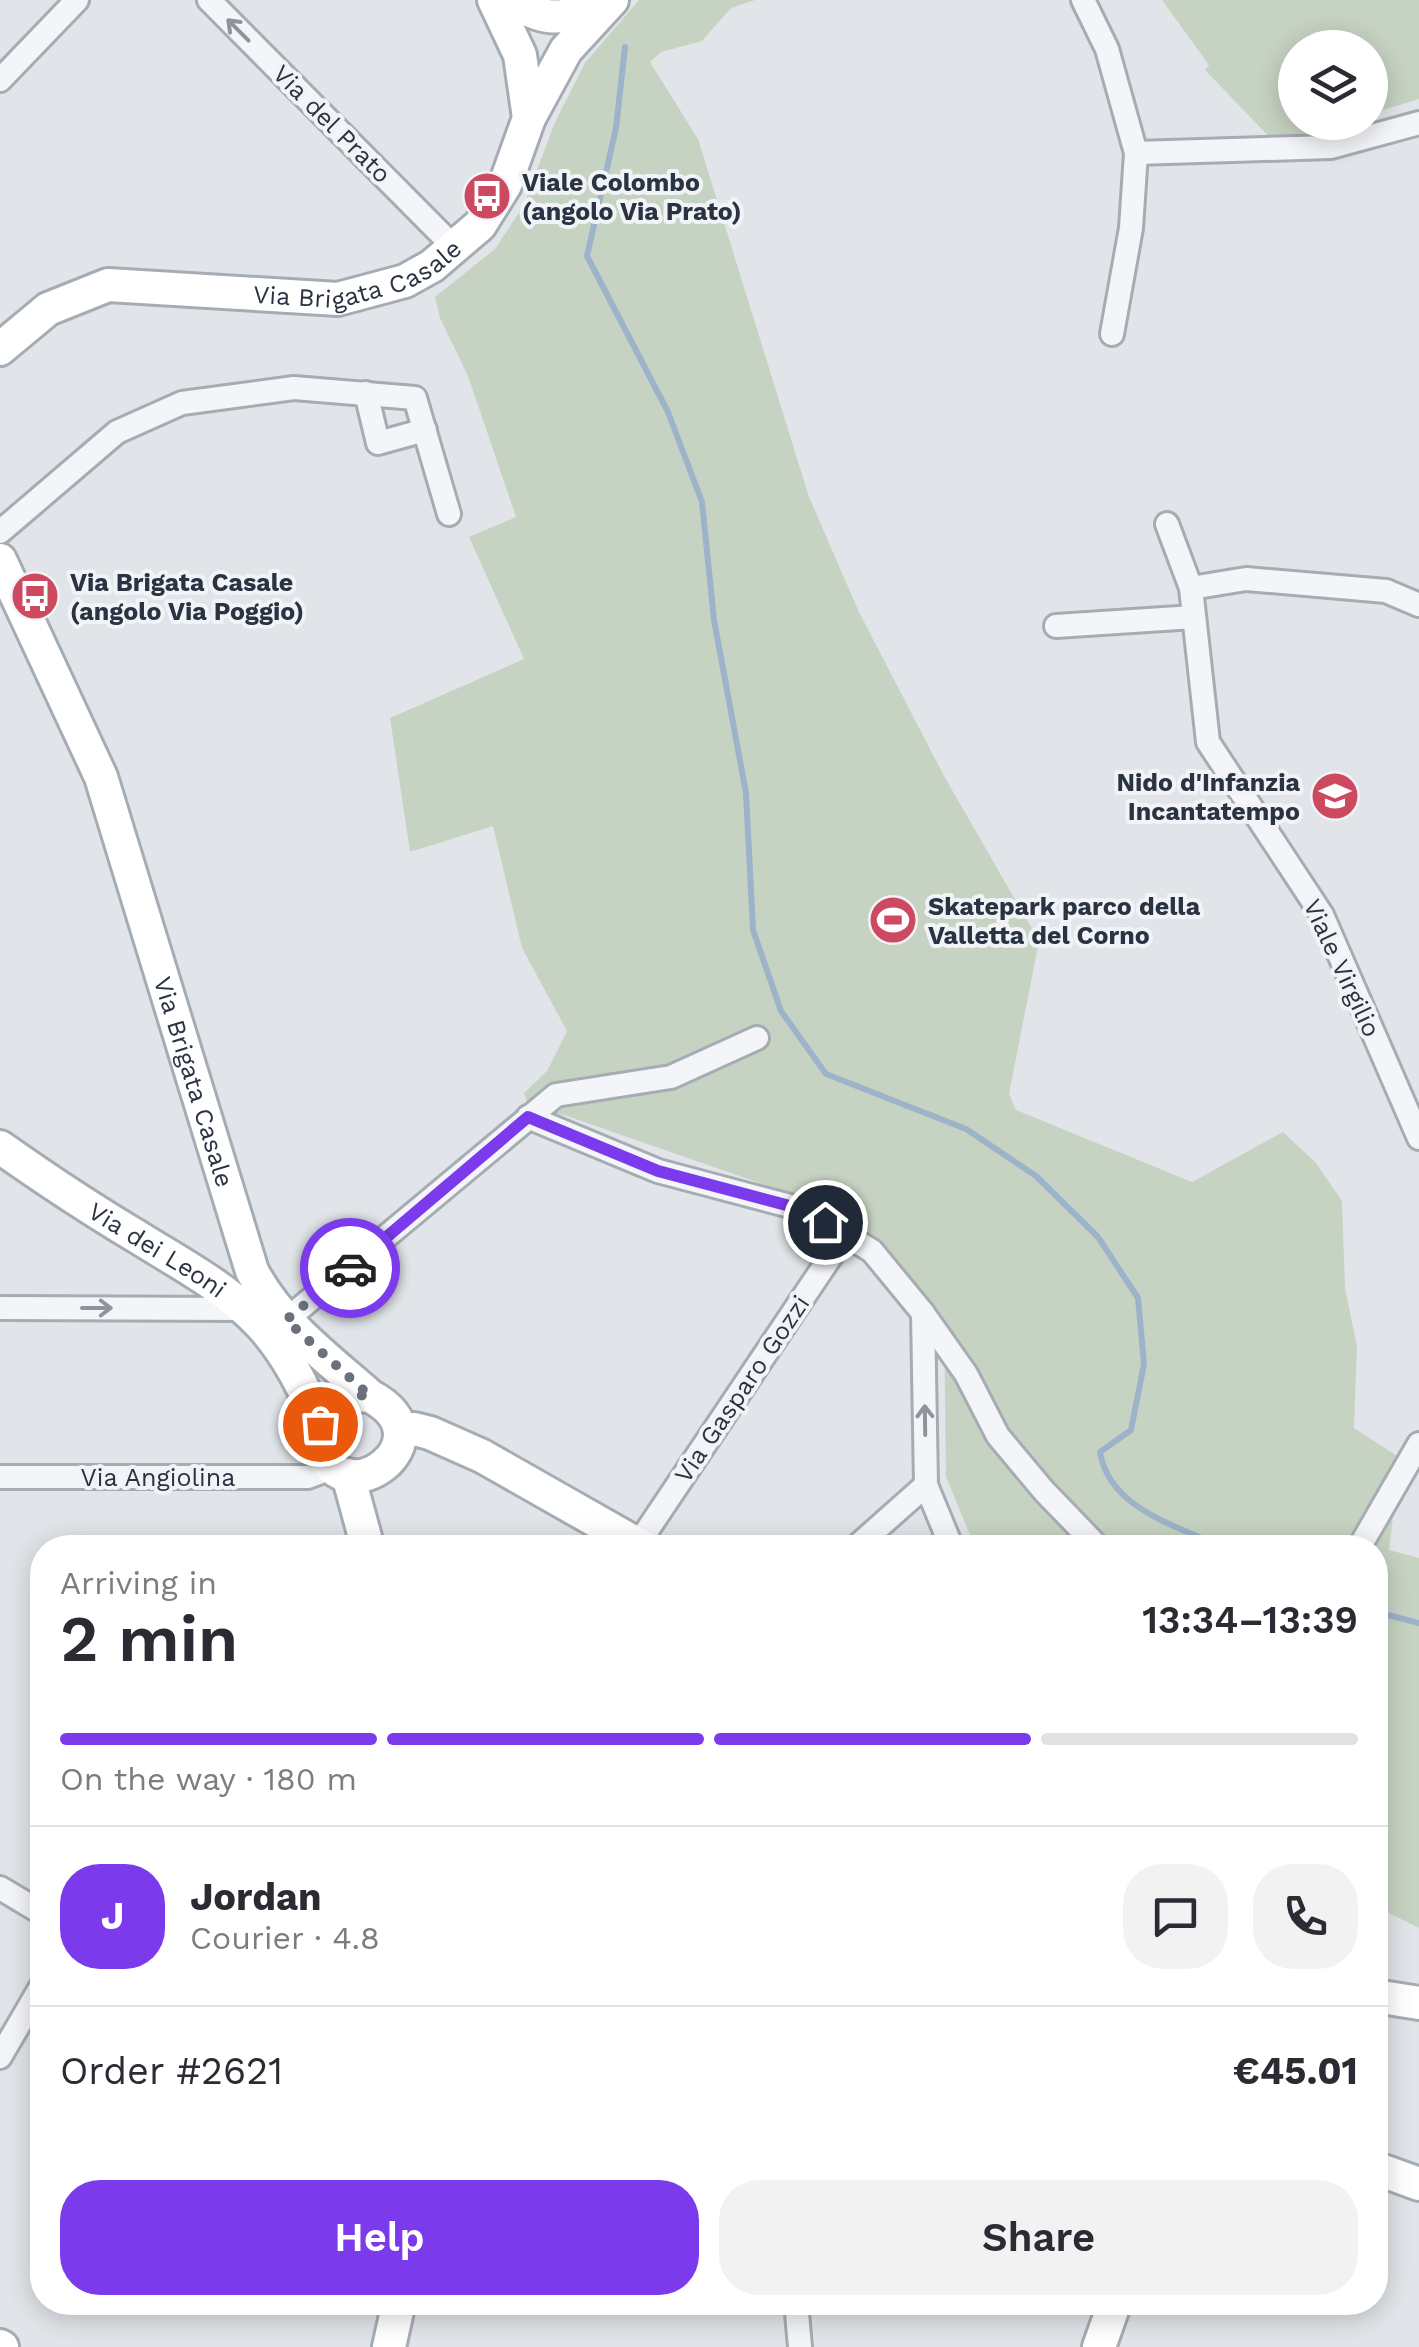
<!DOCTYPE html>
<html lang="en">
<head>
<meta charset="utf-8">
<style>
	:root { --surface:#fff; --page:#f2f2f3; --text:#2b2b33; --muted:#7c7c81; --line:#e1e1e2; --accent:#7c3aed }
	body { margin:0; font-family:"Work Sans",sans-serif; background:var(--page); color:var(--text); height:100vh; display:flex; flex-direction:column; font-size:38px; white-space:nowrap }
	* { box-sizing:border-box; margin:0 }
	p { font-size:32px; color:var(--muted) }
	.icon { flex:none; width:55px; height:55px; fill:none; stroke:currentColor; stroke-width:2; stroke-linecap:round; stroke-linejoin:round }
	.map { position:relative; flex:1; overflow:hidden }
	.panel { position:absolute; left:30px; top:1535px; width:1358px; height:780px; display:flex; flex-direction:column; background:var(--surface); border-radius:40px; box-shadow:0 5px 25px #0003 }
	.panel>* { flex:none }
	.tools { position:absolute; left:1278px; top:30px; display:grid; gap:20px }
	.tools a { display:grid; place-items:center; width:110px; height:110px; border-radius:50%; background:var(--surface); box-shadow:0 5px 25px #0003; font-size:50px }
	.pin { position:absolute; display:grid; place-items:center; width:85px; height:85px; color:#fff; margin:-42px; border:5px solid #fff; border-radius:50%; box-shadow:0 2px 10px #0007 }
	.courier { position:absolute; display:grid; place-items:center; width:100px; height:100px; margin:-50px; border:8px solid #7c3aed; border-radius:50%; background:#fff; color:#222; box-shadow:0 2px 12px #0007 }
	.overview em { font-style:normal; font-weight:600 }
	.overview div { display:flex; flex-direction:column-reverse }
	.overview { display:flex; align-items:center; justify-content:space-between; height:170px; padding:0 30px }
	h1 { font-size:65px; font-weight:600; line-height:75px }
	.bar { display:grid; grid-template-columns:repeat(4,1fr); gap:15px 10px; align-content:center; height:120px; padding:0 30px }
	.bar i { height:12px; border-radius:8px; background:var(--line) }
	.bar .selected { background:var(--accent) }
	.bar p { grid-column:span 4 }
	.line { display:flex; align-items:center; gap:25px; padding:0 30px; border-top:2px solid var(--line) }
	.line div { flex:1 }
	.round { display:grid; place-items:center; flex:none; width:105px; height:105px; border-radius:40px; background:var(--page) }
	.cta { display:flex; gap:20px; margin-top:auto; padding:20px 30px }
	.cta a { flex:1; height:115px; border-radius:40px; background:var(--accent); color:#fff; font-size:40px; font-weight:600; line-height:115px; text-align:center }
	.cta a+a { background:var(--page); color:var(--text) }
	.map>svg:first-child { display:block }
	.green { fill:#c7d3c2 }
	.lines { fill:none; stroke-linecap:round; stroke-linejoin:round }
	.stream { stroke:#9db3c9; stroke-width:6 }
	.street-casing { stroke:#a6acb3; stroke-width:28 }
	.secondary-casing { stroke:#a6acb3; stroke-width:38 }
	.street { stroke:#f4f5f8; stroke-width:22 }
	.secondary { stroke:#fff; stroke-width:32 }
	.oneway { stroke:#8f949c }
	.done { stroke:#6a717c; stroke-width:10; stroke-dasharray:0 18 }
	.route { stroke:#7c3aed; stroke-width:12 }
	.labels { text-anchor:middle; dominant-baseline:central; stroke-width:8; stroke-linejoin:round; paint-order:stroke }
	.street-label { font-size:25px; fill:#2a3341; stroke:#f1f3f7 }
	.poi-label { font-size:25px; font-weight:bold; fill:#2a3341; stroke:#f1f3f7; text-anchor:start }
</style>
</head>
<body>
<div class="map">
<svg width="1419" height="2347" viewBox="0 0 1419 2347">
	<rect width="100%" height="100%" fill="#e1e5e9"/>
	<g class="green">
		<polygon points="639,0 755,0 731,8 702,41 661,52 650,62 698,139 809,497 859,612 944,776 1039,941 1009,1094 1016,1110 1192,1182 1283,1132 1316,1163 1342,1201 1345,1288 1357,1347 1354,1428 1400,1458 1389,1550 1419,1558 1419,1928 1375,1906 1375,1548 975,1547 946,1477 944,1320 829,1207 564,1115 530,1111 524,1093 547,1071 567,1031 522,948 493,826 410,852 390,718 524,659 469,537 516,517 468,376 440,318 435,297 495,249 524,205 555,122 585,63"/>
		<polygon points="1162,0 1419,0 1419,99 1370,114 1370,48 1295,48 1295,122 1343,123 1275,143 1205,70 1209,65"/>
	</g>
	<g class="lines">
		<g class="stream">
			<path d="M625 47 616 128 587 256 668 412 702 502 714 620 746 793 753 930 781 1011 826 1074 966 1129 1036 1176 1098 1237 1138 1298 1144 1364 1131 1430 1100 1452C1109 1509 1178 1526 1224 1548"/>
			<polyline points="1388,1615 1419,1623"/>
		</g>
		<g class="street-casing">
			<g id="street">
				<polyline points="209,0 455,248"/>
				<polyline points="1083,0 1107,49 1136,153 1131,228 1112,334"/>
				<polyline points="0,80 77,0"/>
				<polyline points="1136,153 1331,147 1419,123"/>
				<polyline points="366,393 378,443 425,430"/>
				<polyline points="1167,524 1191,588 1208,742 1322,915 1419,1138"/>
				<polyline points="0,532 117,432 182,403 294,388 415,398 449,514"/>
				<polyline points="1191,588 1246,579 1386,591 1419,605"/>
				<polyline points="1056,626 1194,617"/>
				<polyline points="528,1117 658,1171 805,1210 872,1251 923,1313 926,1485 952,1548"/>
				<polyline points="0,1308 244,1309"/>
				<polyline points="923,1313 966,1374 998,1436 1044,1491 1099,1548"/>
				<polyline points="286,1320 556,1095 671,1077 757,1038"/>
				<polyline points="0,1477 308,1477 334,1467"/>
				<polyline points="638,1544 845,1235"/>
				<polyline points="855,1548 926,1485"/>
				<polyline points="1359,1548 1419,1444"/>
				<polyline points="0,1888 42,1913"/>
				<polyline points="0,2057 42,1985"/>
				<polyline points="796,2302 800,2347"/>
			</g>
		</g>
		<g class="secondary-casing">
			<g id="secondary">
				<path d="M510 0C552 26 564 17 607 3"/>
				<polyline points="529,118 566,50 612,0"/>
				<path id="s1" d="M0 349 48 309 108 285 338 299 405 281 432 266 480 225 505 185 529 118 520 55 494 0"/>
				<path id="s2" d="M0 560 101 777 252 1271C279 1323 327 1358 370 1396 452 1439 342 1519 321 1448 311 1414 339 1392 370 1396"/>
				<path id="s3" d="M0 1147C44 1178 89 1208 136 1236 179 1263 226 1287 261 1325 288 1354 304 1389 320 1424"/>
				<polyline points="400,1431 414,1429 430,1433 482,1456 644,1548"/>
				<polyline points="348,1475 368,1548"/>
				<polyline points="1375,1996 1419,2003"/>
				<polyline points="1375,2168 1419,2184"/>
				<polyline points="0,2346 2,2347"/>
				<polyline points="389,2347 399,2302"/>
				<polyline points="1099,2347 1115,2302"/>
			</g>
		</g>
		<use href="#street" class="street"/>
		<use href="#secondary" class="secondary"/>
	</g>
	<defs><path id="oneway-shaft" d="M-6 0H5M1.5-3L5.5 0L1.5 3" fill="none" stroke-width="1.6" stroke-linecap="round" stroke-linejoin="round" transform="scale(2.5)"/></defs>
	<g class="oneway">
		<use href="#oneway-shaft" transform="translate(238 30) rotate(-135)"/>
		<use href="#oneway-shaft" transform="translate(97 1308)"/>
		<use href="#oneway-shaft" transform="translate(925 1420) rotate(-91)"/>
	</g>
	<g class="lines">
		<path class="done" d="M320 1424C330 1402 346 1393 370 1396L286 1320 350 1268"/>
		<polyline class="route" points="350,1268 528,1117 658,1171 805,1210 825,1222"/>
	</g>
	<defs>
		<g id="bus-disc" transform="scale(2.5)"><circle r="9.5" fill="#cc4960" stroke="#f1f3f7"/><path d="M-5-6H5V4H4V6H2V4H-2V6H-4V4H-5ZM-3.5-4V0h7V-4ZM-3.5 1.2v1.5H-2V1.2ZM2 1.2v1.5H3.5V1.2Z" fill="#fff"/></g>
		<g id="school-disc" transform="scale(2.5)"><circle r="9.5" fill="#cc4960" stroke="#f1f3f7"/><path d="M0-5L7-2L0 1L-7-2ZM-4 1L0 2.5L4 1V4Q0 6-4 4Z" fill="#fff"/></g>
		<g id="stadium-disc" transform="scale(2.5)"><circle r="9.5" fill="#cc4960" stroke="#f1f3f7"/><path d="M0-5a6.5 5 0 1 0 0 10a6.5 5 0 1 0 0-10ZM-3.5-1.8h7v3.6h-7Z" fill="#fff"/></g>
	</defs>
	<g fill-rule="evenodd">
		<use href="#bus-disc" x="487" y="196"/>
		<use href="#bus-disc" x="35" y="596"/>
		<use href="#school-disc" x="1335" y="796"/>
		<use href="#stadium-disc" x="893" y="920"/>
	</g>
	<g class="labels">
		<g class="street-label">
			<text transform="translate(332 124) rotate(45)">Via del Prato</text>
			<text stroke="none"><textPath href="#s1" startOffset="382">Via Brigata Casale</textPath></text>
			<text transform="translate(1342 968) rotate(65)">Viale Virgilio</text>
			<text stroke="none"><textPath href="#s2" startOffset="558">Via Brigata Casale</textPath></text>
			<text stroke="none"><textPath href="#s3" startOffset="188">Via dei Leoni</textPath></text>
			<text transform="translate(742 1389) rotate(-56)">Via Gasparo Gozzi</text>
			<text x="158" y="1477">Via Angiolina</text>
		</g>
		<g class="poi-label">
			<text x="522" y="182">Viale Colombo<tspan x="522" dy="29">(angolo Via Prato)</tspan></text>
			<text x="70" y="582">Via Brigata Casale<tspan x="70" dy="29">(angolo Via Poggio)</tspan></text>
			<text x="1300" y="782" text-anchor="end">Nido d'Infanzia<tspan x="1300" dy="29">Incantatempo</tspan></text>
			<text x="928" y="906">Skatepark parco della<tspan x="928" dy="29">Valletta del Corno</tspan></text>
		</g>
	</g>
</svg>
<div class="tools">
<a><svg class="icon" aria-label="layers" viewBox="0 0 24 24"><path d="M12 4l9 5-9 5-9-5zM3 14l9 5 9-5"/></svg></a>
</div>
<div class="pin" style="left:320px;top:1424px;background:#ea580c"><svg class="icon" aria-label="bag" viewBox="0 0 24 24"><path d="M5 8h14l-1 12H6zM9 8a3 3 0 0 1 6 0"/></svg></div>
<div class="pin" style="left:825px;top:1222px;background:#1f2937"><svg class="icon" aria-label="home" viewBox="0 0 24 24"><path d="M3 11l9-7 9 7M6 9v11h12V9"/></svg></div>
<div class="courier" style="left:350px;top:1268px"><svg class="icon" aria-label="car" viewBox="0 0 24 24"><path d="M5 17H2v-5l4-1 3-4h7l3 4 3 1v5h-3M9 17h6M6 11h13"/><circle cx="7" cy="17" r="2"/><circle cx="17" cy="17" r="2"/></svg></div>
<section class="panel">
<div class="overview"><div><h1>2 min</h1><p>Arriving in</p></div><em>13:34–13:39</em></div>
<div class="bar"><i class="selected"></i><i class="selected"></i><i class="selected"></i><i></i><p>On the way · 180 m</p></div>
<div class="line" style="height:180px"><b class="round" style="background:var(--accent);color:#fff">J</b><div><b>Jordan</b><p>Courier · 4.8</p></div><a class="round"><svg class="icon" aria-label="chat" viewBox="0 0 24 24"><path d="M4 5h16v11H9l-5 4z"/></svg></a><a class="round"><svg class="icon" aria-label="phone" viewBox="0 0 24 24"><path d="M5 4h4l2 5-3 2q2 4 5 5l2-3 5 2v4C11 20 4 13 5 4z"/></svg></a></div>
<div class="line" style="height:130px"><div>Order #2621</div><b>€45.01</b></div>
<div class="cta"><a>Help</a><a>Share</a></div>
</section>
</div>
</body>
</html>
